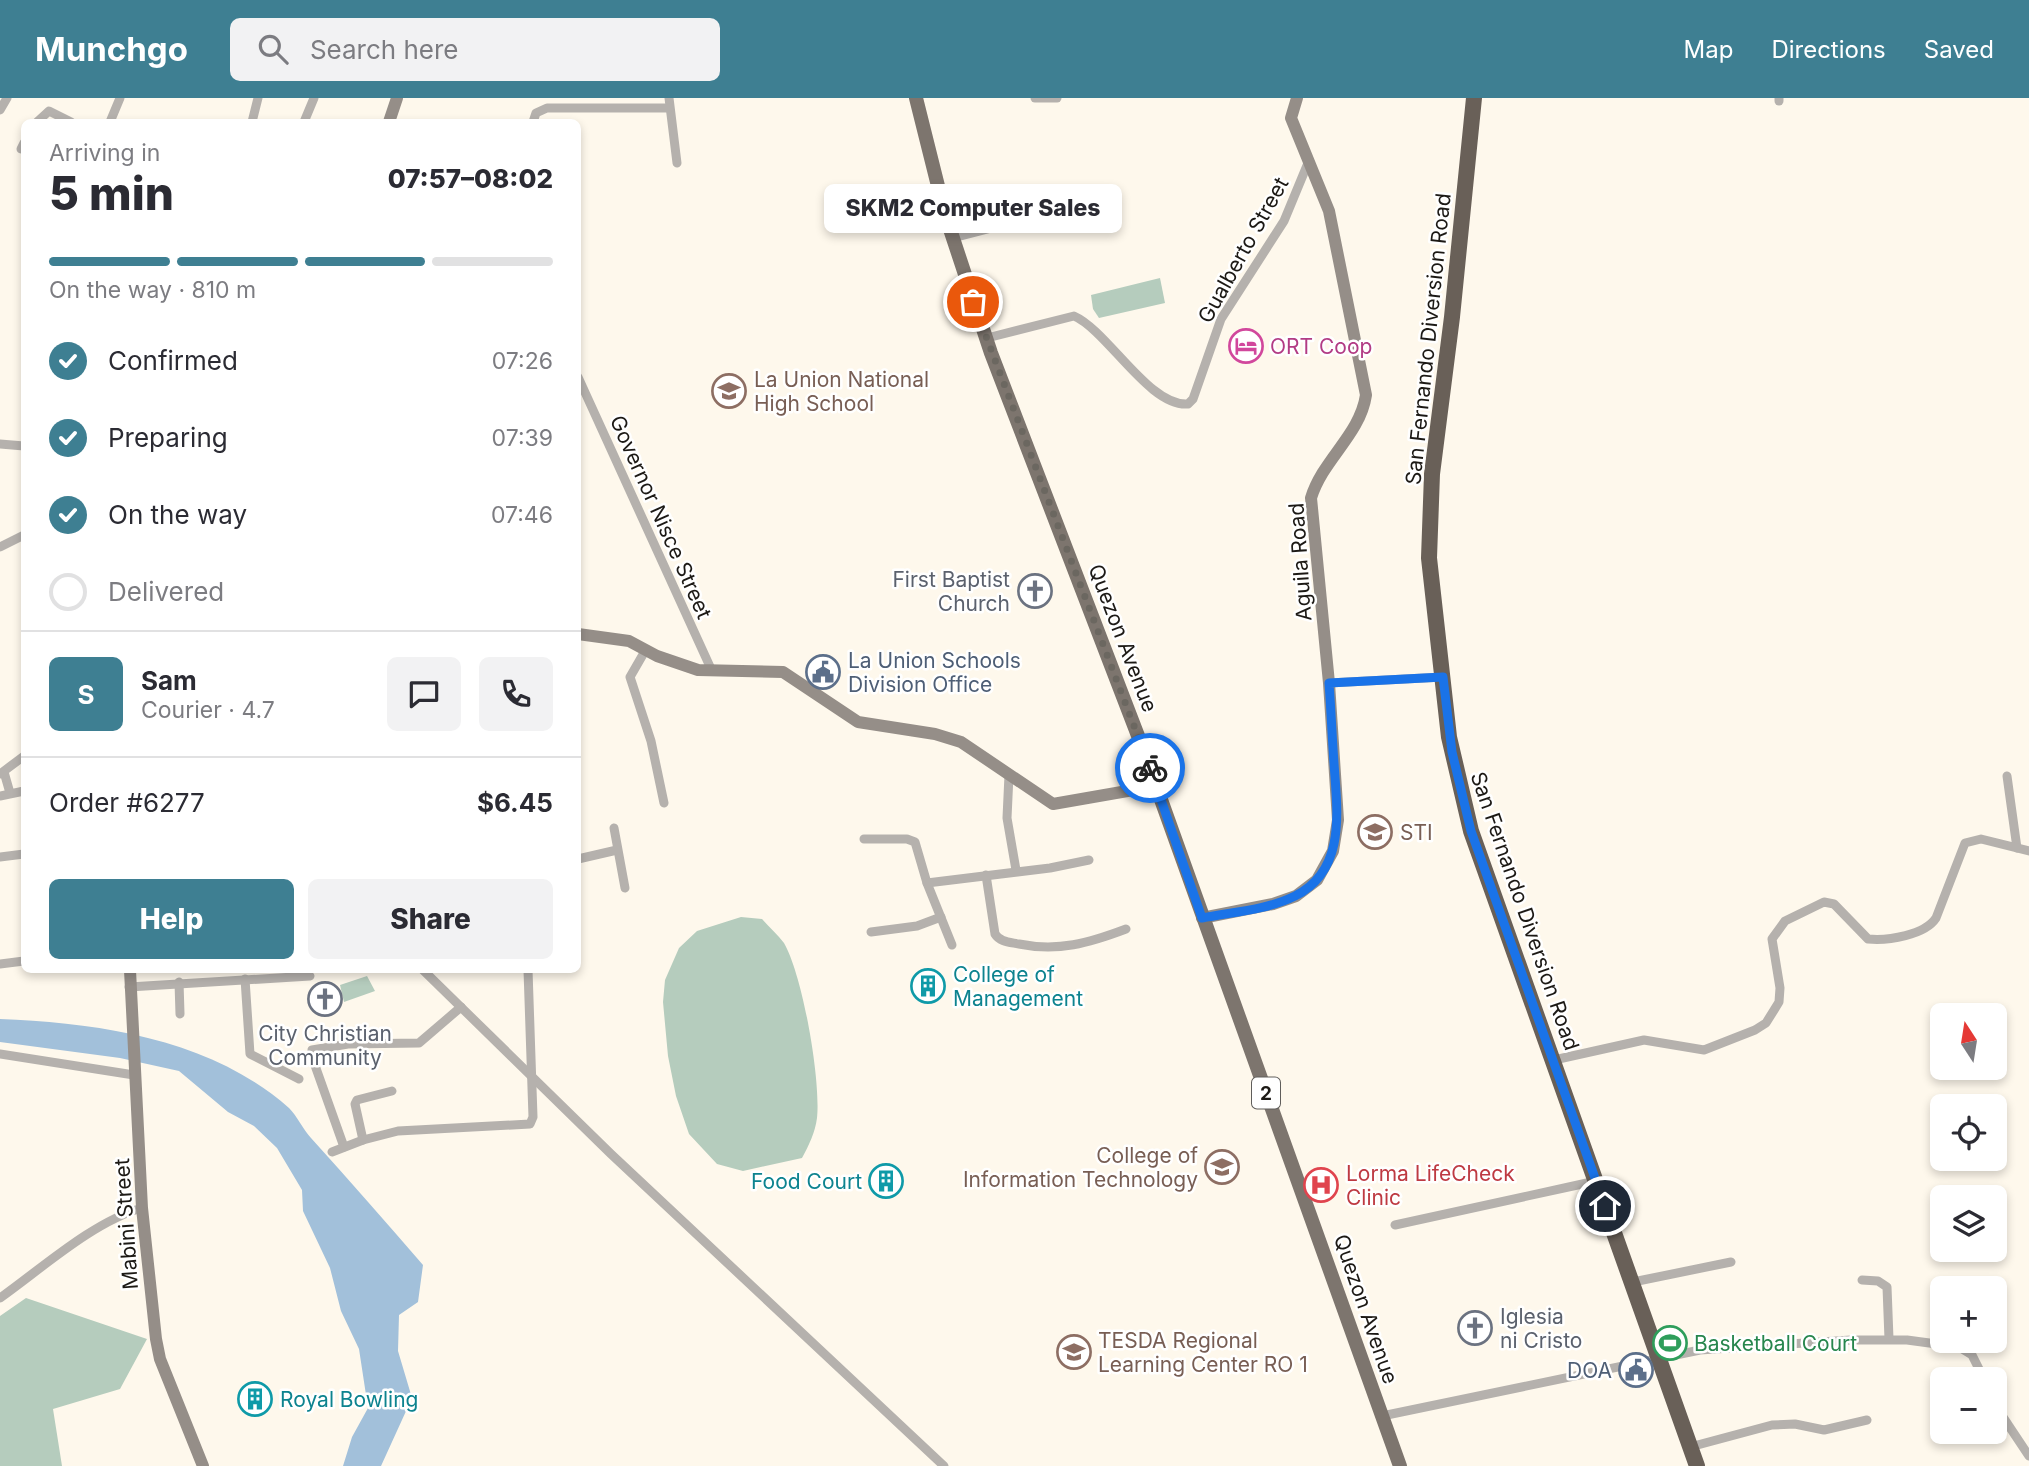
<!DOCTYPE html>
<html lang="en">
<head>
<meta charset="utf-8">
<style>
	:root { --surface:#fff; --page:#f2f2f3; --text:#2b2b33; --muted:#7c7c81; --line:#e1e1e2; --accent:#3e7f92 }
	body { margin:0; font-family:Inter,sans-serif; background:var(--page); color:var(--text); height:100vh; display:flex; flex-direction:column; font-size:26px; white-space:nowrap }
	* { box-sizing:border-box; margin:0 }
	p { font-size:23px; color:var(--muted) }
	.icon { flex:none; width:38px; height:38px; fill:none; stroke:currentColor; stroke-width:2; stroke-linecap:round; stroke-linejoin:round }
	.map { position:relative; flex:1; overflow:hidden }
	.panel { position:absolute; left:21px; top:21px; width:560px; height:854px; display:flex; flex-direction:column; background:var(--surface); border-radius:10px; box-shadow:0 4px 10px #0003 }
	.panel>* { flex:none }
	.needle { width:46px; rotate:348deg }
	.controls { position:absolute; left:1930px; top:905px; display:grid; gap:14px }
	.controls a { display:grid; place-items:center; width:77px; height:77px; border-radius:10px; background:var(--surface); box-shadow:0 4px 10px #0003; font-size:35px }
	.pin { position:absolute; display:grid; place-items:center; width:60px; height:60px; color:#fff; margin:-30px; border:4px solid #fff; border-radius:50%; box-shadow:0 2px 7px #0007 }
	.courier { position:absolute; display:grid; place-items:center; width:70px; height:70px; margin:-35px; border:5px solid #1a73e8; border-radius:50%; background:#fff; color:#222; box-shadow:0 2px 9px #0007 }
	.bubble { position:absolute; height:49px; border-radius:10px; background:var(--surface); box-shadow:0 4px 10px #0003; font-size:23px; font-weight:800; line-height:49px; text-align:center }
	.overview em { font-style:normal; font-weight:800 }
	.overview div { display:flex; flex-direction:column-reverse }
	.overview { display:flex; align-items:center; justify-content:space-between; height:119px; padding:0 28px }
	h1 { font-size:46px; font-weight:800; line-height:52px }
	.bar { display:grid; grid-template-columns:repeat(4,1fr); gap:10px 7px; align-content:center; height:84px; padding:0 28px }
	.bar i { height:9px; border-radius:5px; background:var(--line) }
	.bar .on { background:var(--accent) }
	.bar p { grid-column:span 4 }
	.line { display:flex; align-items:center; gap:18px; padding:0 28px; border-top:2px solid var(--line) }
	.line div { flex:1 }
	.round { display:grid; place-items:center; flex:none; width:74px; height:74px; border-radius:10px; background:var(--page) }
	ol { padding:0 28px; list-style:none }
	li { display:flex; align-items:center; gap:21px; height:77px }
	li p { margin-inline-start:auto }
	li .icon { padding:7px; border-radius:50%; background:var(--accent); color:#fff; stroke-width:4 }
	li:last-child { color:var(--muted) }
	li i { width:38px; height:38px; border:4px solid var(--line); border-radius:50% }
	.primary-button { display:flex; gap:14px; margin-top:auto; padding:14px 28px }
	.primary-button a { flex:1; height:80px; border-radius:10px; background:var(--accent); color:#fff; font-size:28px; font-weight:800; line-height:80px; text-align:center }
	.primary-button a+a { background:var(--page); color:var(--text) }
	header { display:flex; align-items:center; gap:42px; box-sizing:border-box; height:98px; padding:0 35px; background:var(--accent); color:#fff }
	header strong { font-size:33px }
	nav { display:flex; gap:38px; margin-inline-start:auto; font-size:24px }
	.search { width:490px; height:63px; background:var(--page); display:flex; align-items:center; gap:18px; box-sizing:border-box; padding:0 24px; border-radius:10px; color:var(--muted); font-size:26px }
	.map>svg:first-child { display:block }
	.green { fill:#b5ccbd }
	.water { fill:#a2c0da }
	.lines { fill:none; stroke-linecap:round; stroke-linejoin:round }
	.street { stroke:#b5b1ad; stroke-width:9 }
	.secondary { stroke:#958e88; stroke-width:12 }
	.primary { stroke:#7d756e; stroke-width:14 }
	.highway { stroke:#696058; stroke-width:16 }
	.done { stroke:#6b6760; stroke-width:7; stroke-dasharray:0 12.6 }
	.route { stroke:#1a73e8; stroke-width:9 }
	.labels { text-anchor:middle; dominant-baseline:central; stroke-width:5; stroke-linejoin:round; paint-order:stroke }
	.shield { fill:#fff; stroke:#605e5b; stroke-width:2 }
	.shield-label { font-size:19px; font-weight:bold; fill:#1c1915 }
	.street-label { font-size:21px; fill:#1c1915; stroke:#fff }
	.hotel-label { font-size:21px; fill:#b23c85; stroke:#fff; text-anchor:start }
	.education-label { font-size:21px; fill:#785e54; stroke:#fff; text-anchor:start }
	.worship-label { font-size:21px; fill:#5b616d; stroke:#fff; text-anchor:end }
	.service-label { font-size:21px; fill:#4e5e75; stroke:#fff; text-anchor:start }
	.culture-label { font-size:21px; fill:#0d838f; stroke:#fff; text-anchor:start }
	.health-label { font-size:21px; fill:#be3a42; stroke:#fff; text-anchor:start }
	.leisure-label { font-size:21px; fill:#27864d; stroke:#fff; text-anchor:start }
</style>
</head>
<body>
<header>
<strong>Munchgo</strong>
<div class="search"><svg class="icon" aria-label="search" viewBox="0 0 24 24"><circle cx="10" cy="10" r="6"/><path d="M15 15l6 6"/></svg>Search here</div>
<nav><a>Map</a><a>Directions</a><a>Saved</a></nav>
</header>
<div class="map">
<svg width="2029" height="1368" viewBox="0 0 2029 1368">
	<rect width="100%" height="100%" fill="#fef8ec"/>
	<g class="green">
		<polygon points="1160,180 1165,205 1099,220 1093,211 1091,197"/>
		<path d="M741 819 762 821C769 829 778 837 784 845 803 878 821 983 817 1020 815 1035 809 1047 802 1060L743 1073 717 1066 689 1036 676 998 668 958 663 904 665 882 679 850 697 833Z"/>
		<polygon points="367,878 375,893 344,904 340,887"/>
		<polygon points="26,1200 147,1241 120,1291 53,1311 62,1368 0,1368 0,1218"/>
		<polygon points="1674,1228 1682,1257 1667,1261 1658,1232"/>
	</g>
	<path class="water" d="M0 921C100 925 211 941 289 1010 297 1018 303 1031 311 1040 349 1082 386 1124 423 1167L418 1204 399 1217 398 1253 412 1300 381 1368H343L352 1339 368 1310 359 1251 341 1213 330 1170 303 1113 302 1092 277 1050 254 1028 228 1014 179 973 120 960 0 944Z"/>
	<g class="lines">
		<g class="street">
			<polyline points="669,0 677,65"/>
			<polyline points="1035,0 1057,0"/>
			<polyline points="1779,0 1779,3"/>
			<polyline points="0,12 7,0"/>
			<polyline points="37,24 49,13 71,24"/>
			<polyline points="110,24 120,0"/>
			<polyline points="252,24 258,0"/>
			<polyline points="304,24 314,0"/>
			<polyline points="533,24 536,15 547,10 669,10"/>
			<polyline points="21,51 24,45"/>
			<polyline points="953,140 1007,126 1046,121"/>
			<path d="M987 240 1074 218C1108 233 1149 309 1188 306L1193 301 1221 221 1284 123 1308 65"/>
			<polyline points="578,279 712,573"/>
			<polyline points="0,346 24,348"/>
			<polyline points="0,449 24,437"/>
			<polyline points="645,553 630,579 651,643 664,705"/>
			<polyline points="1329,585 1443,579"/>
			<polyline points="4,674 10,695"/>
			<polyline points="0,676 24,658"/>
			<polyline points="1009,677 1007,720 1016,772"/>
			<polyline points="2007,678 2017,750"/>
			<polyline points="0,698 24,693"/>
			<polyline points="614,730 625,790"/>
			<polyline points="864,741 907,741 915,744 927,785 952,847"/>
			<polyline points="0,759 24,756"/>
			<polyline points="578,761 617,752"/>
			<path d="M986 777 995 836C1000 844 1009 844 1019 846 1058 854 1089 845 1126 831"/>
			<polyline points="927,785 1050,770 1089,762"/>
			<polyline points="871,834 917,828 941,819"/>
			<polyline points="0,866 24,863"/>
			<polyline points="423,872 611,1056 944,1368"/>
			<polyline points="245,881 250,956 299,981"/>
			<polyline points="179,884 180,916"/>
			<polyline points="129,889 310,878"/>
			<polyline points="0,956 134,977"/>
			<path d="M1554 962 1644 942 1704 952 1755 932 1766 925 1779 904 1780 890 1772 841 1785 823 1824 804 1834 806 1868 841C1888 843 1925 837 1936 820L1965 745 1981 741 2029 753"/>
			<polyline points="363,1042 355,1006 357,1002 392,993"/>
			<polyline points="344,1049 312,959 312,952 348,946 419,945 461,909"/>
			<polyline points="332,1054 363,1042 398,1033 530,1026 533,1019 528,872"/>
			<polyline points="1395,1127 1596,1083"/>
			<polyline points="1862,1182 1878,1183 1887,1189 1889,1241"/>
			<polyline points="1633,1184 1731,1164"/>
			<path d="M0 1200C41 1171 94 1123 142 1110"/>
			<polyline points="1995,1307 2029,1358"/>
			<polyline points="1382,1318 1700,1252 1851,1242 1907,1242 1959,1249 1972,1257 1984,1281"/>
			<polyline points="1690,1349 1772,1327 1795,1326 1824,1332 1867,1322"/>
		</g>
		<g class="secondary">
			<polyline points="389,24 397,0"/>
			<polyline points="578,536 629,543 657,558 698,572 783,574 858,624 935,636 961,644 1053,706 1156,688"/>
			<path d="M1202 820 1273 806 1296 798 1317 782 1333 753 1338 722 1329 585 1311 400C1323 361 1360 337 1366 297L1329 113 1291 20 1297 0"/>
			<polyline points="130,872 142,1110 156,1241 160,1261 203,1368"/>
		</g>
		<polyline class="primary" points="916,0 945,116 991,255 1140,643 1400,1368"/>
		<polyline class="highway" points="1474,0 1452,219 1432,376 1429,460 1449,639 1471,733 1697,1368"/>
	</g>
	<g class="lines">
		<polyline class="done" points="973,204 1150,670"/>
		<path class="route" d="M1150 670 1202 820C1232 814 1267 812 1295 798 1347 772 1337 712 1334 665 1332 638 1331 611 1329 585L1443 579 1452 654 1471 733 1605 1108"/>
	</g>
	<defs>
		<g id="hotel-ring" transform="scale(1.75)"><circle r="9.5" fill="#fff" stroke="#d1479c" stroke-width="1.5"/><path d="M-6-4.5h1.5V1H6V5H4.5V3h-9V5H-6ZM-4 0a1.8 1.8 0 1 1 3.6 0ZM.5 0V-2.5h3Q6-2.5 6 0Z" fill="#d1479c"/></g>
		<g id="school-ring" transform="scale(1.75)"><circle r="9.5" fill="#fff" stroke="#8d6e63" stroke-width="1.5"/><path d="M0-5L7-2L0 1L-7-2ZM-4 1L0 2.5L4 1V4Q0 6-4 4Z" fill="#8d6e63"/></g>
		<g id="church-ring" transform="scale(1.75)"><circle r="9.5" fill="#fff" stroke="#6b7280" stroke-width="1.5"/><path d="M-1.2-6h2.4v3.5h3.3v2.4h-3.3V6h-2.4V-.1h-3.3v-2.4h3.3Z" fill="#6b7280"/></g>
		<g id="civic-ring" transform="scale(1.75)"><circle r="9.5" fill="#fff" stroke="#5c6f8a" stroke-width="1.5"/><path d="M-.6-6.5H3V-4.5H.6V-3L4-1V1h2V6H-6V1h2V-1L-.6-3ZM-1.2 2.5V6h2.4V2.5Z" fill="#5c6f8a"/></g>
		<g id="building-ring" transform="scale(1.75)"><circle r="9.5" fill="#fff" stroke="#0f9aa8" stroke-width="1.5"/><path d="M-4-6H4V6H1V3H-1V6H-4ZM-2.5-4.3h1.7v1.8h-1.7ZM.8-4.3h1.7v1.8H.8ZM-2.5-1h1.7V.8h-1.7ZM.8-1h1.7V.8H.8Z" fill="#0f9aa8"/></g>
		<g id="hospital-ring" transform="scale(1.75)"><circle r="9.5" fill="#fff" stroke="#e0444e" stroke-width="1.5"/><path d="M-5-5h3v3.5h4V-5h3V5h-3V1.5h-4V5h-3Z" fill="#e0444e"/></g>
		<g id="stadium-ring" transform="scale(1.75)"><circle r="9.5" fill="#fff" stroke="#2e9e5b" stroke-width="1.5"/><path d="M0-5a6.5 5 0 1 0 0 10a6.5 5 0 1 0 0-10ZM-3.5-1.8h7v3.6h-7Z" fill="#2e9e5b"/></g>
	</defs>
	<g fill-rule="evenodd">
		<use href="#hotel-ring" x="1246" y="248"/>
		<use href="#school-ring" x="729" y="293"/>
		<use href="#church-ring" x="1035" y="493"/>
		<use href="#civic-ring" x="823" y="574"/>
		<use href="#school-ring" x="1375" y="734"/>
		<use href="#building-ring" x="928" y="888"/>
		<use href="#church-ring" x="325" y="901"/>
		<use href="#school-ring" x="1222" y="1069"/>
		<use href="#building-ring" x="886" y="1083"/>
		<use href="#hospital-ring" x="1321" y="1087"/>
		<use href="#church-ring" x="1475" y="1230"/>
		<use href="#stadium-ring" x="1670" y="1245"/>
		<use href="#school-ring" x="1074" y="1254"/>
		<use href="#civic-ring" x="1636" y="1272"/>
		<use href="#building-ring" x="255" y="1301"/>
	</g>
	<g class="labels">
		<rect class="shield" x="1252" y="979.5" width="28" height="31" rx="5"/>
		<g class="shield-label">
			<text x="1266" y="995">2</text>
		</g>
		<g class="street-label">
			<text transform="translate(1243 152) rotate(-61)">Gualberto Street</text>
			<text transform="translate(1428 241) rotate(-84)">San Fernando Diversion Road</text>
			<text transform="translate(661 419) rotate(66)">Governor Nisce Street</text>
			<text transform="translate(1300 464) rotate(-94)">Aguila Road</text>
			<text transform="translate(1123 540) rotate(69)">Quezon Avenue</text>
			<text transform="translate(1525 813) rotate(71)">San Fernando Diversion Road</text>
			<text transform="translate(126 1126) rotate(-94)">Mabini Street</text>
			<text transform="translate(1366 1211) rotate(71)">Quezon Avenue</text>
		</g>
		<g class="hotel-label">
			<text x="1270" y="248">ORT Coop</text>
		</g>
		<g class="education-label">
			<text x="754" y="281">La Union National<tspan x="754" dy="24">High School</tspan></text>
			<text x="1400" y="734">STI</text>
			<text x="1198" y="1057" text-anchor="end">College of<tspan x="1198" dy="24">Information Technology</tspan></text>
			<text x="1098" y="1242">TESDA Regional<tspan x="1098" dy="24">Learning Center RO 1</tspan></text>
		</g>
		<g class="worship-label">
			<text x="1010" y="481">First Baptist<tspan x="1010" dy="24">Church</tspan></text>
			<text x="325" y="935" text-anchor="middle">City Christian<tspan x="325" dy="24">Community</tspan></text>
			<text x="1500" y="1218" text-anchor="start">Iglesia<tspan x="1500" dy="24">ni Cristo</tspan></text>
		</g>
		<g class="service-label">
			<text x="848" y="562">La Union Schools<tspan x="848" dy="24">Division Office</tspan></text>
			<text x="1612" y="1272" text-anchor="end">DOA</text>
		</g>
		<g class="culture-label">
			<text x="953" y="876">College of<tspan x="953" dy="24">Management</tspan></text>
			<text x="862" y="1083" text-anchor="end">Food Court</text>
			<text x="280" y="1301">Royal Bowling</text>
		</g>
		<g class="health-label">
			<text x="1346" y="1075">Lorma LifeCheck<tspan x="1346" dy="24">Clinic</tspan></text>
		</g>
		<g class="leisure-label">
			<text x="1694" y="1245">Basketball Court</text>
		</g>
	</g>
</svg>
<div class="controls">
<a><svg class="needle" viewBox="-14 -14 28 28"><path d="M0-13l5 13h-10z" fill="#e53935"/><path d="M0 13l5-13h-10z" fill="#7c7c81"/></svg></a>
<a><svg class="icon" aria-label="locate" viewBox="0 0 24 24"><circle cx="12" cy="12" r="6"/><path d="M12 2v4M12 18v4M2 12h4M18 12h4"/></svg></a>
<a><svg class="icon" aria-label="layers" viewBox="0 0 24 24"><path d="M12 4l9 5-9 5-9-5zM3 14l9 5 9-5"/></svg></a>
<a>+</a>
<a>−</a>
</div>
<div class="pin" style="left:973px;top:204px;background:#ea580c"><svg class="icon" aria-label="bag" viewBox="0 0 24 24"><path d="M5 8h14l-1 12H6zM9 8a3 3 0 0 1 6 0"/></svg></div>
<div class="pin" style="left:1605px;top:1108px;background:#1f2937"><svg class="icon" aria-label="home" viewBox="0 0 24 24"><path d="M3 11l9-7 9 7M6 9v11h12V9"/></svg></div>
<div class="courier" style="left:1150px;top:670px"><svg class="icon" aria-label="bike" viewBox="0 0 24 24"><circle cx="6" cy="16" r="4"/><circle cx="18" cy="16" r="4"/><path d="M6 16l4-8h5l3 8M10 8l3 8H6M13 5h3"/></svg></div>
<div class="bubble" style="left:824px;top:86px;width:298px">SKM2 Computer Sales</div>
<section class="panel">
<div class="overview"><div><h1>5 min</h1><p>Arriving in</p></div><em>07:57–08:02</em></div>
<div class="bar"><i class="on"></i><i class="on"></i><i class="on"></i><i></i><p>On the way · 810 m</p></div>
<ol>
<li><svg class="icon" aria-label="check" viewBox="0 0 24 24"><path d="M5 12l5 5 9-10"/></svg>Confirmed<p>07:26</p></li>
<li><svg class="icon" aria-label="check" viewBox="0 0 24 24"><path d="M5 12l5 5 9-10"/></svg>Preparing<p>07:39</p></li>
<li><svg class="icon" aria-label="check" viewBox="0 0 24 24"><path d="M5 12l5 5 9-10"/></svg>On the way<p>07:46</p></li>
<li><i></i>Delivered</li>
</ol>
<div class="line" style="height:126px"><b class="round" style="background:var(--accent);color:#fff">S</b><div><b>Sam</b><p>Courier · 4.7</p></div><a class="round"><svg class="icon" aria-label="chat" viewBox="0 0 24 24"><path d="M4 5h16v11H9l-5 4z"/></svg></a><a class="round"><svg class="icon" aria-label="phone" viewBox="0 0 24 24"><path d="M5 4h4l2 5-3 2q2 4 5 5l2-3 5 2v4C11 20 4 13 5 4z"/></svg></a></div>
<div class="line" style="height:91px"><div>Order #6277</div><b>$6.45</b></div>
<div class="primary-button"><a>Help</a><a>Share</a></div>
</section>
</div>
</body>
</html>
